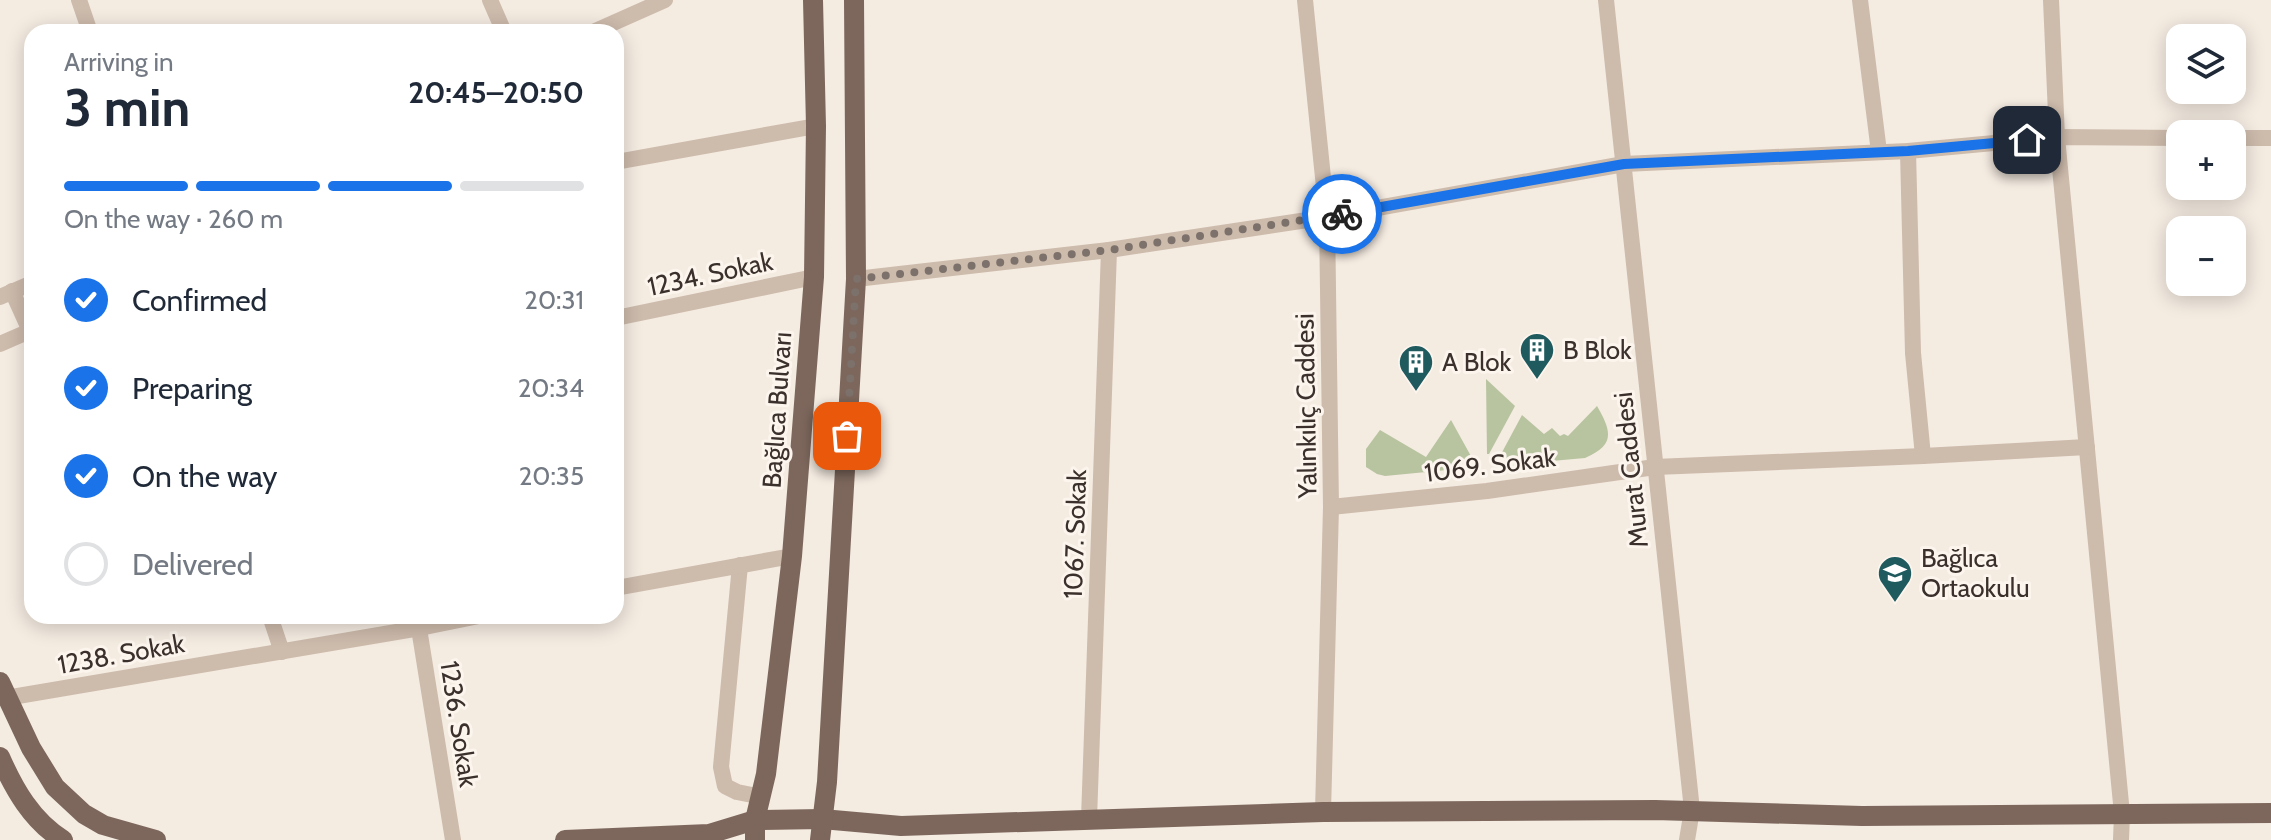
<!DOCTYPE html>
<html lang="en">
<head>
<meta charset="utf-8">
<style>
	:root { --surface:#fff; --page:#f6f6f7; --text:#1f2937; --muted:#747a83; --line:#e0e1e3; --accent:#1a73e8 }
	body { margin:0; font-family:Cabin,sans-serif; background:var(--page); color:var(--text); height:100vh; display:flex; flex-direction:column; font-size:30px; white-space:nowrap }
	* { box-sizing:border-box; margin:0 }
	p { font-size:26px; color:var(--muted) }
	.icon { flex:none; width:44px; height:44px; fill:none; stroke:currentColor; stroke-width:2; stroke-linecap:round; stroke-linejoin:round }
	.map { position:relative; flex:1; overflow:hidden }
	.panel { position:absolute; left:24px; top:24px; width:600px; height:600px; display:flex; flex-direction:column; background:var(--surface); border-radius:24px; box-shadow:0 4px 20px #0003 }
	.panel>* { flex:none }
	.controls { position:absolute; left:2166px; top:24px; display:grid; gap:16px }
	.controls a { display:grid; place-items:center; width:80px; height:80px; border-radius:16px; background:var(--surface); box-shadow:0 4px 20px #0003; font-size:40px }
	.pin { position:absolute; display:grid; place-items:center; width:68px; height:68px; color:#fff; margin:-34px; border-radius:16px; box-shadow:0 4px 12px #0006 }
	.courier { position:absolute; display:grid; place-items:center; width:80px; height:80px; margin:-40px; border:6px solid #1a73e8; border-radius:50%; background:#fff; color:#222; box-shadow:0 2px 10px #0007 }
	.headline em { font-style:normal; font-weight:700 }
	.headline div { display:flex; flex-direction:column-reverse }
	.headline { display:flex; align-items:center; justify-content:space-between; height:136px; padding:0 40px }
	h1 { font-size:52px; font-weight:700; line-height:60px }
	.bar { display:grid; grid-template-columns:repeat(4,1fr); gap:12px 8px; align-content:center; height:96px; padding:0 40px }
	.bar i { height:10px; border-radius:6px; background:var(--line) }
	.bar .active { background:var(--accent) }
	.bar p { grid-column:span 4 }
	ol { padding:0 40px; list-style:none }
	li { display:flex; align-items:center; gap:24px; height:88px }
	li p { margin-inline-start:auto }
	li .icon { padding:8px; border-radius:50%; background:var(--accent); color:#fff; stroke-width:4 }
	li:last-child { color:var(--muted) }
	li i { width:44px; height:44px; border:4px solid var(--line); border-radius:50% }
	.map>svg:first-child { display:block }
	.green { fill:#b8c4a0 }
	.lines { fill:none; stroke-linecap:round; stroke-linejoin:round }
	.minor { stroke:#cdbbac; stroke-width:16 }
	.major { stroke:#7d675c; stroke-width:20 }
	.done { stroke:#7c716b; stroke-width:8; stroke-dasharray:0 14.4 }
	.route { stroke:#1a73e8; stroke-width:10 }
	.labels { text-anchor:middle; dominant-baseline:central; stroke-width:6; stroke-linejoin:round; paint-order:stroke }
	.street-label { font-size:26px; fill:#3b302b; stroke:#fbf5ee }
	.poi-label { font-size:26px; fill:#3b302b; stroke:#fbf5ee; text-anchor:start }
</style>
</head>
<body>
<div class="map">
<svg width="2271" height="840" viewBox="0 0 2271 840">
	<rect width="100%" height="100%" fill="#f4ebe1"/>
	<g class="green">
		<polygon points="1486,379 1515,406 1489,454 1487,454"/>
		<path d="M1597 406C1612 432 1615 445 1585 458L1519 464 1500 456 1522 415 1544 434 1552 428 1560 436 1564 434 1568 436Z"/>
		<polygon points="1451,420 1472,458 1447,470 1385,476 1377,474 1366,467 1366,449 1380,430 1426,457"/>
	</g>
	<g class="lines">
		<g class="minor">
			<polyline points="79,0 90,32"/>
			<polyline points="490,0 504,32"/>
			<polyline points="1305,0 1327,217 1331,507 1323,812"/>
			<polyline points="1606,0 1692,810 1687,840"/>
			<polyline points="1860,0 1879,152"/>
			<polyline points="2051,0 2057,137 2122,814 2121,840"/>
			<polyline points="593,32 665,0"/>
			<polyline points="2232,138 2271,138"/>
			<polyline points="1908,151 1913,353 1923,456"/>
			<polyline points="616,162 816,126"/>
			<polyline points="856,279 1109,250 1327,217 1624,164 1908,151 2057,137 2180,138"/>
			<polyline points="12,291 30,331"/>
			<polyline points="0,297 32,283"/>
			<polyline points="616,318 814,277"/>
			<polyline points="0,344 32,330"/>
			<polyline points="1331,507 1487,491 1655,467 1923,456 2087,447"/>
			<polyline points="740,565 721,767 725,786 737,792 762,797"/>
			<polyline points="616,588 792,556"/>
			<polyline points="270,616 282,652"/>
			<polyline points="417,616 453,840"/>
			<polyline points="6,698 420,628 479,616"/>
			<polyline points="1089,819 1109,250"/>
		</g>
		<g class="major">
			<polyline points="0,682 31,748 55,787 84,814 103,825 156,840"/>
			<path d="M0 757C14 789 32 821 63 840"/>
			<polyline points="565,840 709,834 755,820 822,819 901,826 1323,812 1655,810 1862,816 2271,813"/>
			<polyline points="755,840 755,820 766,774 792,556 814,277 816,126 813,0"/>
			<polyline points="820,840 827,782 856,279 854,0"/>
		</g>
	</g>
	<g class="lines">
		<polyline class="done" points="847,436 856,279 1109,250 1342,214"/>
		<polyline class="route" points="1342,214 1624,164 1908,151 2027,140"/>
	</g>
	<defs>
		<g id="building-pin" transform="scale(1.8)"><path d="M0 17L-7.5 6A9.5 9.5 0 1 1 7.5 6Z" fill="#1f5a5e" stroke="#fbf5ee"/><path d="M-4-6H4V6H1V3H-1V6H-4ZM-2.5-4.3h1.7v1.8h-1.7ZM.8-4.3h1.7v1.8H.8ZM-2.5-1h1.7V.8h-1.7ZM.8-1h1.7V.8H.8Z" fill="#fff"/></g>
		<g id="school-pin" transform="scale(1.8)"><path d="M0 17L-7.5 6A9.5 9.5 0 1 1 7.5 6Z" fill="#1f5a5e" stroke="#fbf5ee"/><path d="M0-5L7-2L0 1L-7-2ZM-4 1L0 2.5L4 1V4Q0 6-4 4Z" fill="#fff"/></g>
	</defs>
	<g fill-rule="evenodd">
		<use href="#building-pin" x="1537" y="350"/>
		<use href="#building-pin" x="1416" y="362"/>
		<use href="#school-pin" x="1895" y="573"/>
	</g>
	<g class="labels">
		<g class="street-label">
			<text transform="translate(710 274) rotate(-12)">1234. Sokak</text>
			<text transform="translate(1306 406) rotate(-91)">Yalınkılıç Caddesi</text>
			<text transform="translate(777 410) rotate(-86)">Bağlıca Bulvarı</text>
			<text transform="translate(1490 465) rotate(-7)">1069. Sokak</text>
			<text transform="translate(1631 470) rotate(-96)">Murat Caddesi</text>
			<text transform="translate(1075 534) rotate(-88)">1067. Sokak</text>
			<text transform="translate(121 654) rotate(-10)">1238. Sokak</text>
			<text transform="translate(459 724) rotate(81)">1236. Sokak</text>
		</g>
		<g class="poi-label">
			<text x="1563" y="350">B Blok</text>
			<text x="1442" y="362">A Blok</text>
			<text x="1921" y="558">Bağlıca<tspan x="1921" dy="30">Ortaokulu</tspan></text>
		</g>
	</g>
</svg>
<div class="controls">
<a><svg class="icon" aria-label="layers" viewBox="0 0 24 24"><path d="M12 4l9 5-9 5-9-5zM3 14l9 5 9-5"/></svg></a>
<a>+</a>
<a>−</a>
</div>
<div class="pin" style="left:847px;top:436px;background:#ea580c"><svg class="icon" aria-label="bag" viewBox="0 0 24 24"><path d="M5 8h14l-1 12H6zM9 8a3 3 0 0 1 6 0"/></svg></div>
<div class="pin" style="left:2027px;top:140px;background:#1f2937"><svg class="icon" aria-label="home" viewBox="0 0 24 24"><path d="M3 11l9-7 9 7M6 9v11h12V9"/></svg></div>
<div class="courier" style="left:1342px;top:214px"><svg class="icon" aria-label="bike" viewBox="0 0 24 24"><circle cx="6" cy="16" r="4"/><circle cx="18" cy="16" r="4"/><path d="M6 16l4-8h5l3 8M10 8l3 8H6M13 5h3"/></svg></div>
<section class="panel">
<div class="headline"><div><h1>3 min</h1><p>Arriving in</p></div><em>20:45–20:50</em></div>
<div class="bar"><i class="active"></i><i class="active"></i><i class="active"></i><i></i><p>On the way · 260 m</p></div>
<ol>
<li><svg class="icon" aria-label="check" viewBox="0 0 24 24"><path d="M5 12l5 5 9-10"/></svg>Confirmed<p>20:31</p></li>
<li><svg class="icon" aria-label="check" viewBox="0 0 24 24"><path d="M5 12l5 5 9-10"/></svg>Preparing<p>20:34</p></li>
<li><svg class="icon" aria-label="check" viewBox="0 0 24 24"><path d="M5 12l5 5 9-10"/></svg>On the way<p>20:35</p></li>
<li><i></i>Delivered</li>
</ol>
</section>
</div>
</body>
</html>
